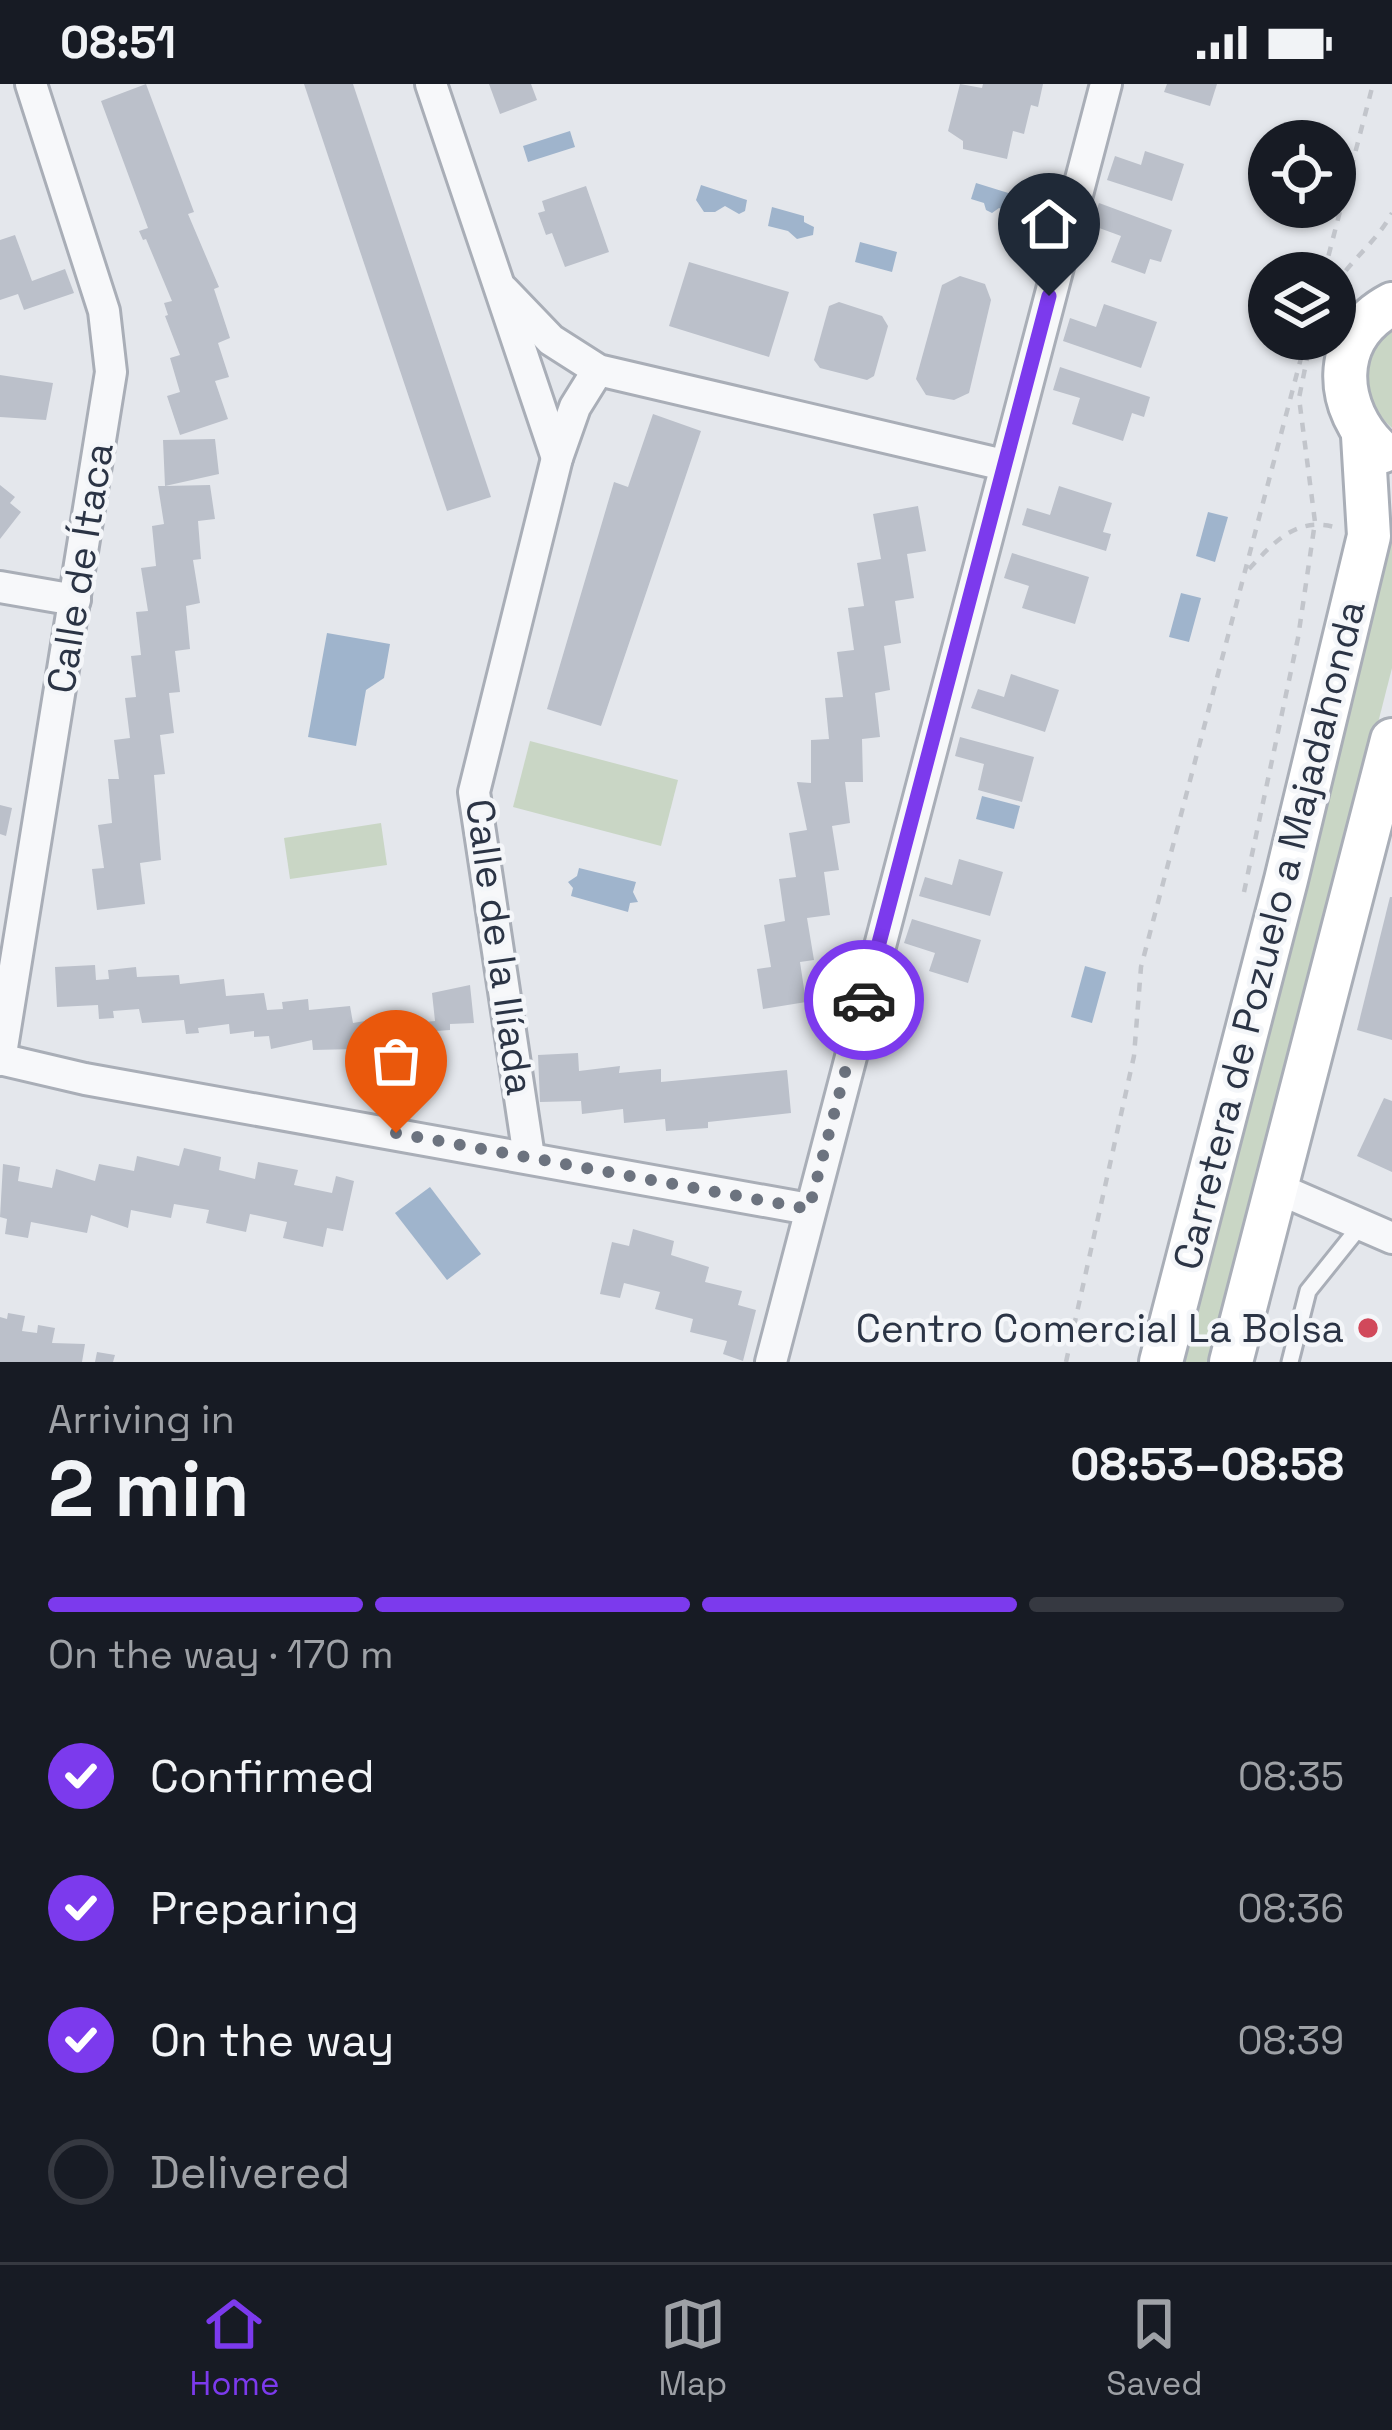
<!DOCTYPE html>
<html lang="en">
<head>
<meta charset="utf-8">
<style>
	:root { --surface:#171b24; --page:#20242c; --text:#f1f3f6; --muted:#9ea1a6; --line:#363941; --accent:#7c3aed }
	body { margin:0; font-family:"Space Grotesk",sans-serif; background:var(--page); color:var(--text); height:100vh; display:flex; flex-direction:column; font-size:45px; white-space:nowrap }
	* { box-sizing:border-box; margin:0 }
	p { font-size:39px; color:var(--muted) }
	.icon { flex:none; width:66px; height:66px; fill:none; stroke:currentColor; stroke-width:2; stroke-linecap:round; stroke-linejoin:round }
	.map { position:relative; height:1278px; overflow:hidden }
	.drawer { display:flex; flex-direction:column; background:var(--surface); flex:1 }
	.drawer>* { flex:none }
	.fabs { position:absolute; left:1248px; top:36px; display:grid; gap:24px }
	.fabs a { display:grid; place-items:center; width:108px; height:108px; border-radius:50%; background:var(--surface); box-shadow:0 3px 9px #0004; font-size:60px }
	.pin { position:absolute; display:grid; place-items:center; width:102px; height:102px; color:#fff; margin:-123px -51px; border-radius:50% 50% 50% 0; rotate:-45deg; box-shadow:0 0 12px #0007 }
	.pin .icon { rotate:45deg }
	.courier { position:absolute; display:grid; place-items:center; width:120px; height:120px; margin:-60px; border:9px solid #7c3aed; border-radius:50%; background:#fff; color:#222; box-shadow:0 3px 15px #0007 }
	.overview em { font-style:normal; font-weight:800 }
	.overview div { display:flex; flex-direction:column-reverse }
	.overview { display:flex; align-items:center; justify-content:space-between; height:204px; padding:0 48px }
	h1 { font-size:78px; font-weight:800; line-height:90px }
	.bar { display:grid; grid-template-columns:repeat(4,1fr); gap:18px 12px; align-content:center; height:144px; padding:0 48px }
	.bar i { height:15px; border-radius:9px; background:var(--line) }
	.bar .on { background:var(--accent) }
	.bar p { grid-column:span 4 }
	ol { padding:0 48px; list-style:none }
	li { display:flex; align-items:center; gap:36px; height:132px }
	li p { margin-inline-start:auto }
	li .icon { padding:12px; border-radius:50%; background:var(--accent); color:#fff; stroke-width:4 }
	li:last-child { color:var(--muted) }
	li i { width:66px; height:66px; border:6px solid var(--line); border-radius:50% }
	.status { display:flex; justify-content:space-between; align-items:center; height:84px; padding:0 60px; background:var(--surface); direction:ltr }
	.status svg { height:33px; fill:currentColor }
	.dock { display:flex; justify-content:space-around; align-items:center; height:168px; border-top:3px solid var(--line); background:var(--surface); font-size:33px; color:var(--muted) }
	.dock a { display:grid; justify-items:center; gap:6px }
	.dock .on { color:var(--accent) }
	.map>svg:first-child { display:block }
	.green { fill:#c9d6c5 }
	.water { fill:#9fb4cc }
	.building { fill:#bbc0ca }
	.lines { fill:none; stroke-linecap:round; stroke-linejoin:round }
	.lane-casing { stroke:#a9aeb7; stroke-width:21 }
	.street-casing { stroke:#a9aeb7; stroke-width:36 }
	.secondary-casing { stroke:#a9aeb7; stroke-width:48 }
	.path { stroke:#c2c5cb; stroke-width:4.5; stroke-dasharray:9 9; stroke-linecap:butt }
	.lane { stroke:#f7f8fa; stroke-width:15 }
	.street { stroke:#f7f8fa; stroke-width:30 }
	.secondary { stroke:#fff; stroke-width:42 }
	.done { stroke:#6c737f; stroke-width:12; stroke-dasharray:0 21.6 }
	.route { stroke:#7c3aed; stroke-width:15 }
	.poi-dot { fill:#d1495b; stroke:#f4f6f9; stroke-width:4.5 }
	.labels { text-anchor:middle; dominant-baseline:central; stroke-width:9; stroke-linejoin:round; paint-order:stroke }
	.street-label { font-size:39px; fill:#2b3445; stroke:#f4f6f9 }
	.poi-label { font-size:39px; fill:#2b3445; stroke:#f4f6f9; text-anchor:end }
</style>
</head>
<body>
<div class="status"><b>08:51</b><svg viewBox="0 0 49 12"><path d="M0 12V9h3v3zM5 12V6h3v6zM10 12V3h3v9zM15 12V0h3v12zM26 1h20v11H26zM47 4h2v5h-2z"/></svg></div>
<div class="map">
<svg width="1392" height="1278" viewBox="0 0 1392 1278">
	<rect width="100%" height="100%" fill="#e4e7ec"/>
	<g class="green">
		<path d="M1392 244V344C1359 315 1361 273 1392 244Z"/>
		<polygon points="1392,445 1392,584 1215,1278 1181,1278"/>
		<polygon points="530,657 678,696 661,762 513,723"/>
		<polygon points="381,739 387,781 290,795 284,754"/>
	</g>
	<g class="water">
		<polygon points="570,47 575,63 528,78 523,62"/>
		<polygon points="976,99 1018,112 1012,128 999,124 992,129 986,126 984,119 971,115"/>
		<polygon points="701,101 747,116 745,127 739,130 725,122 715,128 704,128 696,116"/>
		<polygon points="772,123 804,132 804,138 814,143 813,151 797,155 788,147 768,142"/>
		<polygon points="860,158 897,168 892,188 855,178"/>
		<polygon points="1208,428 1228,433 1215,478 1196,472"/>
		<polygon points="1181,509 1201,514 1189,558 1169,553"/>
		<polygon points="327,549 390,560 384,594 366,606 356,662 308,653"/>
		<polygon points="982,712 1020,722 1014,745 976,735"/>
		<polygon points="579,784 636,798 633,808 638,818 630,819 628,828 571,812 573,804 568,798 577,792"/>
		<polygon points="1085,882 1106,888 1092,939 1071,933"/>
		<polygon points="430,1103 481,1170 447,1196 395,1129"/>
	</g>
	<g class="building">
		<polygon points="146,0 194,128 188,130 219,203 214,205 230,254 218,259 229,293 215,297 228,335 180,351 167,312 180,308 170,274 180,271 165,232 168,231 164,219 172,217 146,155 143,156 139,147 148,144 101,17"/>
		<polygon points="304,0 353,0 491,413 447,427"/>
		<polygon points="489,0 531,0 537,16 500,30"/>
		<polygon points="960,0 982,4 983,0 1043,0 1038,23 1031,21 1024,50 1013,47 1007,75 963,65 963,57 948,47"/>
		<polygon points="1167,0 1217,0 1210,22 1164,8"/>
		<polygon points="1145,67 1184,80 1172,117 1107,96 1115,72 1141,81"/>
		<polygon points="586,102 609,168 565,183 552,149 546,151 538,129 545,127 542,117"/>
		<polygon points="1099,119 1172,146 1161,178 1150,175 1145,190 1111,178 1121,152 1091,141"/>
		<polygon points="15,151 32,197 65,185 74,209 24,226 18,210 0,216 0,156"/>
		<polygon points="689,178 789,208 769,273 669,242"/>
		<polygon points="960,192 985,200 991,216 969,309 954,316 926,311 916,295 942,201"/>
		<polygon points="839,218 882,232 888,242 874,292 867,296 820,284 814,276 829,222"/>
		<polygon points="1104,220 1157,238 1141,284 1063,257 1070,234 1096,243"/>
		<polygon points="1060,283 1150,313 1144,333 1132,329 1123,357 1072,340 1080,314 1053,306"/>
		<polygon points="0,291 53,299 46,336 0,333"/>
		<polygon points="653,330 701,347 601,642 547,625 614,398 628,403"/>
		<polygon points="215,355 219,390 165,402 210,401 215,435 198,437 201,475 193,476 200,519 186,522 190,565 175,567 180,608 169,609 174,649 160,651 165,690 154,691 161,776 140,779 145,820 97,826 92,785 104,784 98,741 112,739 108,695 119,695 114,656 130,654 125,614 136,613 131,572 141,571 136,528 148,527 141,484 156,482 152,442 164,440 158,402 165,402 163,356"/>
		<polygon points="0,401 15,413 10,419 21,428 0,455"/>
		<polygon points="1059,402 1112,419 1103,448 1111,450 1106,467 1022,441 1027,424 1050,431"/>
		<polygon points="918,422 926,467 907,470 914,514 895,517 901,559 884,562 890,606 875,609 880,653 862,655 863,698 845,698 850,739 832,742 839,786 824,788 830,831 807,834 814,876 800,878 806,918 763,925 757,885 771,883 764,841 785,837 779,795 796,793 789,749 807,746 797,698 811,699 811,656 829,655 825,614 843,613 837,568 854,566 848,524 864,522 857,479 881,475 873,430"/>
		<polygon points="1012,469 1089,493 1075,540 1022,524 1029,502 1004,494"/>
		<polygon points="1011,590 1059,606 1045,648 971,624 978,605 1004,613"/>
		<polygon points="960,653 1034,673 1022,718 978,706 984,680 955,672"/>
		<polygon points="0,721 12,724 6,752 0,750"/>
		<polygon points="959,775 1003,788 990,832 919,812 925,793 952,801"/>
		<polygon points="1390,813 1392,813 1392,956 1357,946"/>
		<polygon points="912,835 981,856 968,899 929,887 935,869 904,859"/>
		<polygon points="95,881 96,896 109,895 108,886 136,883 137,893 179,891 180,900 224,895 226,912 264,909 267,926 283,925 282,918 308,915 309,926 350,922 353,939 395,932 396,941 435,937 432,909 470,901 474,939 450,940 450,946 436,947 439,979 400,979 399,971 371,973 371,978 357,979 355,965 313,966 312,956 271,965 269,952 254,953 254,947 230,950 229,940 198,944 199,949 186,950 184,936 142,939 139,925 113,927 114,934 99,935 98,921 57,923 55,883"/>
		<polygon points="578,969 579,987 620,982 619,989 661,985 661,998 787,986 791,1029 708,1038 708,1044 666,1047 665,1035 624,1039 623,1025 582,1030 581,1017 540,1018 538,971"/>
		<polygon points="1384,1014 1392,1017 1392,1088 1357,1072"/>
		<polygon points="184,1064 221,1073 219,1086 255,1095 258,1078 298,1086 294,1101 332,1109 336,1092 354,1097 343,1147 327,1144 323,1163 283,1154 287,1138 250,1130 246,1148 206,1139 209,1126 174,1120 171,1134 131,1126 128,1144 91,1131 87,1149 31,1138 28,1154 5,1150 7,1135 0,1133 3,1080 20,1083 18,1097 52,1104 56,1085 95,1097 99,1080 134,1087 137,1072 179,1082"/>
		<polygon points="633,1145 674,1157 671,1171 709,1183 705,1198 742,1207 738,1221 756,1226 743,1277 723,1270 727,1257 690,1248 693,1235 655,1225 660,1208 624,1199 620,1214 600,1210 612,1158 629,1162"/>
		<polygon points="8,1229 25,1232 22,1247 37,1249 38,1241 55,1244 52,1259 85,1260 82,1278 0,1278 0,1233 7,1235"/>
		<polygon points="97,1268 115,1271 113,1278 95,1278"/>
	</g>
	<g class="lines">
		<g class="lane-casing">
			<polyline id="lane" points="1290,1278 1308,1207 1361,1141"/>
		</g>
		<g class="street-casing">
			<g id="street">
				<polyline points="431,0 557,374"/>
				<polyline points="503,206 551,256 598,286 1004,381"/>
				<polyline points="0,503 75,516"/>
				<polyline points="0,975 85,995 809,1125"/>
				<polyline points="0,976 111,288 104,227 31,0"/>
				<polyline points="529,1073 474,708 557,374 575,323 598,286"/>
				<polyline points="1279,1105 1392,1154"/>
				<polyline points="771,1278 1106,0"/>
			</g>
		</g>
		<g class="secondary-casing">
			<g id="secondary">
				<path d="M1381 368C1334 325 1329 253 1392 220"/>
				<polyline points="1161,1278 1286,796 1369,452 1363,352"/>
				<polyline points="1231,1278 1392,656"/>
			</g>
		</g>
		<g class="path">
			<polyline points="1324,189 1373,0"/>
			<path d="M1335 201C1353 174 1377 157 1392 129"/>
			<path d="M1249 485C1274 458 1296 433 1334 443"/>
			<polyline points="1244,808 1298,554 1315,438 1299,314 1311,255"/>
			<polyline points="1066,1278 1134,972 1141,883 1306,255"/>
		</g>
		<use href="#lane" class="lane"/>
		<use href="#street" class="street"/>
		<use href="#secondary" class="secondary"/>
	</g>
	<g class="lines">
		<polyline class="done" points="396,1049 809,1125 864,916"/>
		<polyline class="route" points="864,916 1049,212"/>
	</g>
	<circle class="poi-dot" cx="1368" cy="1244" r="12"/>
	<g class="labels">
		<g class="street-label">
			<text transform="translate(80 484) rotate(-81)">Calle de Ítaca</text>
			<text transform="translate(1269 851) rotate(-76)">Carretera de Pozuelo a Majadahonda</text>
			<text transform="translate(500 863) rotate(82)">Calle de la Ilíada</text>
		</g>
		<g class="poi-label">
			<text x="1344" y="1244">Centro Comercial La Bolsa</text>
		</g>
	</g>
</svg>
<div class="fabs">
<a><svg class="icon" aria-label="locate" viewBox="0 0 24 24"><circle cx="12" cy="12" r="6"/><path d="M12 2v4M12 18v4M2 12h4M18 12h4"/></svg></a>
<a><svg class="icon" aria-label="layers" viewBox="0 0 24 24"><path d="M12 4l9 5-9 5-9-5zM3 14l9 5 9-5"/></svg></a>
</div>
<div class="pin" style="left:396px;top:1049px;background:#ea580c"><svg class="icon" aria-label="bag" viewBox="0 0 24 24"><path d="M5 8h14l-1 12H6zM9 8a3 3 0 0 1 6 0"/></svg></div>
<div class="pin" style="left:1049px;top:212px;background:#1f2937"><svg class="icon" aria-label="home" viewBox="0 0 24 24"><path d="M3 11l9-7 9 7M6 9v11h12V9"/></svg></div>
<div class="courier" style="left:864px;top:916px"><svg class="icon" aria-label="car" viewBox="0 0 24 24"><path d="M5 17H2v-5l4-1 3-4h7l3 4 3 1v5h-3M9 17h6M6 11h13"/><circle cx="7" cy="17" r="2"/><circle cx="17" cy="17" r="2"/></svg></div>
</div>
<section class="drawer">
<div class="overview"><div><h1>2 min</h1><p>Arriving in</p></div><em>08:53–08:58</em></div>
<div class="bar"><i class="on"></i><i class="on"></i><i class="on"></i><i></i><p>On the way · 170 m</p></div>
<ol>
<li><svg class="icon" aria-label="check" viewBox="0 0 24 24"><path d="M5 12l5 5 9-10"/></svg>Confirmed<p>08:35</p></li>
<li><svg class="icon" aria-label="check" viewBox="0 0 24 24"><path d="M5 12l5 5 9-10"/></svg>Preparing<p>08:36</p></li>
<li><svg class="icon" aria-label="check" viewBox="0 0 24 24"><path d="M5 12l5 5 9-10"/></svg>On the way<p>08:39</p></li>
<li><i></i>Delivered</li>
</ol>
</section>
<nav class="dock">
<a class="on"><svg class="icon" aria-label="home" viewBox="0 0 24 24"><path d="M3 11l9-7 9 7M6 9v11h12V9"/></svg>Home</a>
<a><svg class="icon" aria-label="map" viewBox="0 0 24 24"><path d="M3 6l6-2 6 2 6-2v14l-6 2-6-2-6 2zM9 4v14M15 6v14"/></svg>Map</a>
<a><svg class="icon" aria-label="saved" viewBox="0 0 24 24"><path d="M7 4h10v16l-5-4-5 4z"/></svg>Saved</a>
</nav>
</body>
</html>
